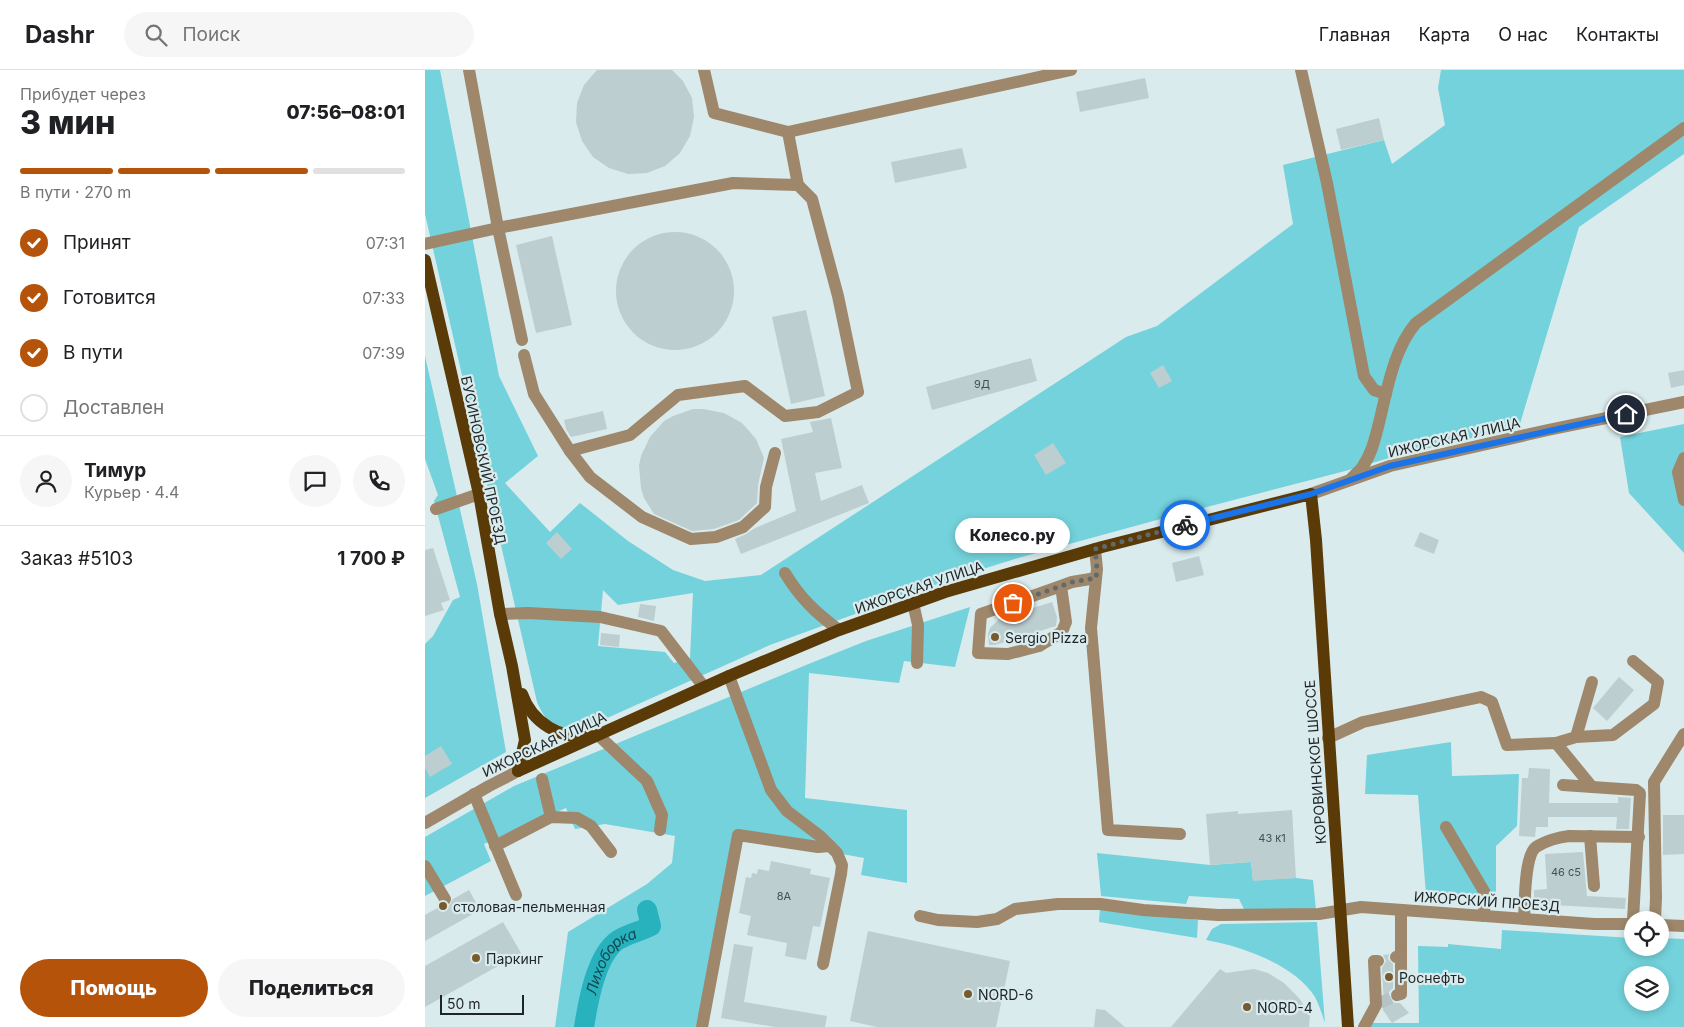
<!DOCTYPE html>
<html lang="ru">
<head>
<meta charset="utf-8">
<style>
	:root { --surface:#fff; --page:#f6f6f6; --text:#202124; --muted:#757577; --line:#e0e0e0; --accent:#b45309 }
	body { margin:0; font-family:Inter,sans-serif; background:var(--page); color:var(--text); height:100vh; display:flex; flex-direction:column; font-size:19px; white-space:nowrap }
	* { box-sizing:border-box; margin:0 }
	p { font-size:16px; color:var(--muted) }
	.icon { flex:none; width:28px; height:28px; fill:none; stroke:currentColor; stroke-width:2; stroke-linecap:round; stroke-linejoin:round }
	.map { position:relative; flex:1; overflow:hidden }
	.side { display:flex; flex-direction:column; background:var(--surface); width:425px }
	.side>* { flex:none }
	.controls { position:absolute; left:1199px; top:841px; display:grid; gap:10px }
	.controls a { display:grid; place-items:center; width:45px; height:45px; border-radius:50%; background:var(--surface); box-shadow:0 2px 8px #0003; font-size:25px }
	.scale { position:absolute; left:15px; bottom:12px; width:84px; box-sizing:border-box; padding-left:5px; border:2px solid #1f2526; border-top:0; font-size:14px; line-height:18px; white-space:nowrap; color:#1f2526; -webkit-text-stroke:4px #daebed; paint-order:stroke }
	.pin { position:absolute; display:grid; place-items:center; width:42px; height:42px; color:#fff; margin:-21px; border:2px solid #fff; border-radius:50%; box-shadow:0 1px 5px #0007 }
	.courier { position:absolute; display:grid; place-items:center; width:50px; height:50px; margin:-25px; border:4px solid #1a73e8; border-radius:50%; background:#fff; color:#222; box-shadow:0 1px 6px #0007 }
	.bubble { position:absolute; height:35px; border-radius:18px; background:var(--surface); box-shadow:0 2px 8px #0003; font-size:16px; font-weight:800; line-height:35px; text-align:center }
	.head em { font-style:normal; font-weight:800 }
	.head div { display:flex; flex-direction:column-reverse }
	.head { display:flex; align-items:center; justify-content:space-between; height:85px; padding:0 20px }
	h1 { font-size:32px; font-weight:800; line-height:38px }
	.bar { display:grid; grid-template-columns:repeat(4,1fr); gap:8px 5px; align-content:center; height:60px; padding:0 20px }
	.bar i { height:6px; border-radius:4px; background:var(--line) }
	.bar .active { background:var(--accent) }
	.bar p { grid-column:span 4 }
	.line { display:flex; align-items:center; gap:12px; padding:0 20px; border-top:1px solid var(--line) }
	.line div { flex:1 }
	.round { display:grid; place-items:center; flex:none; width:52px; height:52px; border-radius:26px; background:var(--page) }
	ol { padding:0 20px; list-style:none }
	li { display:flex; align-items:center; gap:15px; height:55px }
	li p { margin-inline-start:auto }
	li .icon { padding:5px; border-radius:50%; background:var(--accent); color:#fff; stroke-width:4 }
	li:last-child { color:var(--muted) }
	li i { width:28px; height:28px; border:2px solid var(--line); border-radius:50% }
	.button { display:flex; gap:10px; margin-top:auto; padding:10px 20px }
	.button a { flex:1; height:58px; border-radius:30px; background:var(--accent); color:#fff; font-size:20px; font-weight:800; line-height:58px; text-align:center }
	.button a+a { background:var(--page); color:var(--text) }
	header { display:flex; align-items:center; gap:30px; box-sizing:border-box; height:70px; padding:0 25px; background:var(--surface); border-bottom:1px solid var(--line) }
	header strong { font-size:24px }
	nav { display:flex; gap:28px; margin-inline-start:auto; font-size:18px }
	.search { width:350px; height:45px; background:var(--page); display:flex; align-items:center; gap:12px; box-sizing:border-box; padding:0 18px; border-radius:28px; color:var(--muted); font-size:19px }
	main { display:flex; flex:1; min-height:0 }
	.map>svg:first-child { display:block }
	.green { fill:#73d2db; fill-rule:evenodd }
	.lines { fill:none; stroke-linecap:round; stroke-linejoin:round }
	.river { stroke:#27b2be; stroke-width:20 }
	.building { fill:#bccecf }
	.minor-tunnel { stroke:#b5c3c5; stroke-width:12; stroke-dasharray:12 6; stroke-linecap:butt }
	.minor { stroke:#9e876a; stroke-width:12 }
	.major { stroke:#5a3b07; stroke-width:12 }
	.done { stroke:#606a6c; stroke-width:5; stroke-dasharray:0 9 }
	.route { stroke:#1a73e8; stroke-width:6 }
	.poi-dot { fill:#795a2f; stroke:#daebed; stroke-width:2 }
	.labels { text-anchor:middle; dominant-baseline:central; stroke-width:4.5; stroke-linejoin:round; paint-order:stroke }
	.number-label { font-size:11px; fill:#464f50 }
	.street-label { font-size:14px; fill:#1f2526; stroke:#daebed }
	.poi-label { font-size:14px; fill:#1f2526; stroke:#daebed; text-anchor:start }
	.water-label { font-size:15px; font-style:italic; fill:#134b50; stroke:#daebed }
</style>
</head>
<body>
<header>
<strong>Dashr</strong>
<div class="search"><svg class="icon" aria-label="search" viewBox="0 0 24 24"><circle cx="10" cy="10" r="6"/><path d="M15 15l6 6"/></svg>Поиск</div>
<nav><a>Главная</a><a>Карта</a><a>О нас</a><a>Контакты</a></nav>
</header>
<main>
<section class="side">
<div class="head"><div><h1>3 мин</h1><p>Прибудет через</p></div><em>07:56–08:01</em></div>
<div class="bar"><i class="active"></i><i class="active"></i><i class="active"></i><i></i><p>В пути · 270 m</p></div>
<ol>
<li><svg class="icon" aria-label="check" viewBox="0 0 24 24"><path d="M5 12l5 5 9-10"/></svg>Принят<p>07:31</p></li>
<li><svg class="icon" aria-label="check" viewBox="0 0 24 24"><path d="M5 12l5 5 9-10"/></svg>Готовится<p>07:33</p></li>
<li><svg class="icon" aria-label="check" viewBox="0 0 24 24"><path d="M5 12l5 5 9-10"/></svg>В пути<p>07:39</p></li>
<li><i></i>Доставлен</li>
</ol>
<div class="line" style="height:90px"><a class="round"><svg class="icon" aria-label="person" viewBox="0 0 24 24"><circle cx="12" cy="8" r="4"/><path d="M4 21q1-7 8-7t8 7"/></svg></a><div><b>Тимур</b><p>Курьер · 4.4</p></div><a class="round"><svg class="icon" aria-label="chat" viewBox="0 0 24 24"><path d="M4 5h16v11H9l-5 4z"/></svg></a><a class="round"><svg class="icon" aria-label="phone" viewBox="0 0 24 24"><path d="M5 4h4l2 5-3 2q2 4 5 5l2-3 5 2v4C11 20 4 13 5 4z"/></svg></a></div>
<div class="line" style="height:65px"><div>Заказ #5103</div><b>1 700 ₽</b></div>
<div class="button"><a>Помощь</a><a>Поделиться</a></div>
</section>
<div class="map">
<svg width="1259" height="957" viewBox="0 0 1259 957">
	<rect width="100%" height="100%" fill="#daebed"/>
	<g class="green">
		<path d="M0 0H15L74 306 113 386 80 413 125 462 155 433 203 471 248 500 280 511 336 505 701 267 732 256 868 154 858 95 959 70 967 94 1020 55 1013 18 1016 0H1259V84L1154 157 1094 357 974 385 924 400 732 450 593 488 529 508 345 575 162 657C136 663 123 658 112 632L0 144ZM178 520 193 535 268 523 265 588 249 593 240 582 173 576Z"/>
		<polygon points="0,286 52,514 81,682 0,728 0,574 8,566 28,530 35,527 9,431 13,425 0,389"/>
		<polygon points="1259,354 1259,483 1204,423 1195,367"/>
		<polygon points="545,537 530,597 479,591 474,613 384,603 380,728 482,740 482,813 436,805 439,788 313,765 277,957 130,957 143,862 222,814 247,793 250,766 180,754 150,759 141,738 59,774 66,791 0,826 0,767 89,716 386,593 441,571"/>
		<polygon points="1026,672 1027,706 1094,704 1092,756 1071,776 1071,831 1001,824 993,725 940,724 942,685"/>
		<polygon points="672,783 785,795 826,792 828,810 871,808 888,810 891,840 819,839 814,829 764,826 761,834 676,826"/>
		<polygon points="675,837 773,850 772,868 674,852"/>
		<path d="M892 852 900 953C897 944 894 935 890 927 870 895 816 876 781 870L787 859 796 854Z"/>
		<path d="M1077 860 1207 868 1208 878H1235V868L1259 869V957H943L942 953H994L993 876 1023 877V874L1076 879ZM1208 905H1235V932H1208Z"/>
	</g>
	<g class="lines">
		<path class="river" id="s1" d="M159 957C163 932 171 885 193 870 203 864 216 861 226 856L222 840"/>
	</g>
	<g class="building">
		<polygon points="172,0 247,0 258,11 267,28 269,47 265,66 255,83 240,96 222,103 203,104 184,98 168,87 157,71 151,52 152,33 159,15"/>
		<polygon points="720,8 724,28 655,42 651,22"/>
		<polygon points="954,48 959,70 916,80 911,59"/>
		<polygon points="537,78 542,98 470,113 466,92"/>
		<circle cx="250" cy="221" r="59"/>
		<polygon points="127,166 147,255 111,263 91,175"/>
		<polygon points="381,240 400,326 366,334 347,247"/>
		<polygon points="606,288 612,311 507,340 501,317"/>
		<polygon points="738,295 747,311 734,318 725,303"/>
		<polygon points="1259,300 1259,315 1246,318 1243,303"/>
		<polygon points="268,339 278,339 299,343 317,353 331,369 339,388 333,415 332,433 314,450 289,459 267,461 229,444 219,428 216,418 214,396 216,386 225,367 239,351 248,346"/>
		<polygon points="178,341 182,359 146,367 141,359 139,350"/>
		<polygon points="406,348 417,398 390,403 396,431 437,415 444,433 316,484 310,469 321,464 330,458 371,441 356,369 388,362 385,352"/>
		<polygon points="628,373 641,393 621,405 609,385"/>
		<polygon points="132,462 147,479 136,489 121,473"/>
		<polygon points="995,462 1014,470 1009,484 989,476"/>
		<polygon points="8,478 25,530 16,533 19,540 0,546 0,480"/>
		<polygon points="774,486 779,505 751,512 747,493"/>
		<polygon points="627,532 632,547 631,556 570,575 564,575 563,564 565,558 574,549"/>
		<polygon points="215,534 231,536 229,551 213,547"/>
		<polygon points="176,563 195,565 194,577 175,575"/>
		<polygon points="1194,607 1209,620 1182,651 1168,638"/>
		<polygon points="16,676 27,694 5,707 0,698 0,686"/>
		<polygon points="1104,698 1125,699 1124,733 1193,733 1193,727 1206,728 1204,759 1191,759 1192,747 1123,747 1123,757 1111,757 1110,767 1094,766 1097,708 1103,708"/>
		<polygon points="867,740 871,808 828,811 826,792 785,795 781,744 813,741 813,744"/>
		<polygon points="1238,745 1259,745 1259,784 1238,785"/>
		<polygon points="1158,782 1162,826 1201,828 1200,839 1109,834 1109,820 1122,819 1120,784"/>
		<polygon points="346,791 386,799 385,804 405,808 395,857 388,856 381,890 360,886 362,873 322,865 326,846 314,843 321,807 326,808 327,803 332,804 333,799 344,801"/>
		<polygon points="44,820 55,840 0,871 0,845 16,836 24,836 28,829"/>
		<polygon points="78,852 96,883 0,937 0,896"/>
		<polygon points="443,861 585,891 571,957 452,957 425,951"/>
		<polygon points="309,874 328,877 319,932 402,946 400,957 350,957 296,948"/>
		<polygon points="964,884 963,889 968,894 968,918 964,922 964,927 969,933 975,933 984,943 967,953 958,940 959,935 957,898 961,891 958,885"/>
		<polygon points="795,899 801,903 829,899 843,903 859,913 874,928 885,945 884,957 746,957"/>
		<polygon points="671,939 680,940 700,957 669,957"/>
	</g>
	<g class="lines">
		<polyline class="minor-tunnel" points="955,933 972,925"/>
		<g class="minor">
			<polyline points="44,0 73,158 308,113 373,115 363,62"/>
			<polyline points="279,0 289,43 363,62 646,0"/>
			<polyline points="876,0 902,113 939,306 949,320 961,324"/>
			<polyline points="0,174 73,158 97,270"/>
			<polyline points="99,285 109,324 145,381"/>
			<polyline points="350,383 341,417 340,437 318,457 291,467 266,469 217,447 165,407 145,381 205,365 253,325 320,316 360,346 393,342 433,322 413,226 387,129 373,115"/>
			<polyline points="1259,388 1253,402 1259,430"/>
			<path d="M925 410C929 405 935 401 938 396 947 383 950 368 954 353 962 320 969 278 991 253L1259 58"/>
			<polyline points="886,424 965,396 1123,360 1259,332"/>
			<polyline points="11,439 54,424"/>
			<polyline points="670,479 672,499 666,558 683,760 755,764"/>
			<path d="M360 503C375 528 391 543 414 560"/>
			<polyline points="636,516 641,552 637,562 614,576 583,584 553,583 556,544 636,516 647,512 671,508"/>
			<polyline points="488,533 493,555 492,593"/>
			<polyline points="75,544 103,543 175,547 236,561 279,617"/>
			<polyline points="304,606 346,720 362,741 395,766 412,783 417,795 416,804 398,894"/>
			<polyline points="173,665 222,711 237,745 235,760"/>
			<polyline points="1151,667 1188,665 1229,634 1233,612 1208,591"/>
			<polyline points="903,668 938,652 1056,627 1067,632 1082,675 1131,673 1167,717"/>
			<polyline points="1131,673 1151,667 1167,612"/>
			<polyline points="117,709 126,747"/>
			<polyline points="1138,715 1211,720 1215,723 1208,850"/>
			<polyline points="49,724 91,825"/>
			<polyline points="0,753 64,716 93,701"/>
			<polyline points="1021,757 1060,823 1059,846"/>
			<polyline points="1165,766 1169,816"/>
			<polyline points="70,776 126,747 152,748 166,756 186,782"/>
			<polyline points="0,796 20,829"/>
			<polyline points="495,846 513,850 552,852 572,849 590,839 633,834 675,834 718,840 793,845 894,844 936,837 1169,854 1208,854"/>
			<path d="M1099 849C1100 834 1099 786 1111 777 1120 771 1134 767 1144 766L1214 767"/>
			<polyline points="1230,850 1231,828 1229,712 1259,664"/>
			<polyline points="1235,855 1259,856"/>
			<polyline points="971,887 976,886 976,840"/>
			<polyline points="972,925 976,924 976,886"/>
			<polyline points="277,957 313,765 393,777 405,776"/>
			<polyline points="939,957 951,935 949,891 953,891"/>
		</g>
		<g class="major">
			<polyline points="0,190 54,424 75,544 87,596 100,670 93,701"/>
			<path d="M97 624C107 653 136 670 166 666"/>
			<polyline points="93,701 304,606 414,560 520,522 677,477 886,424 891,470 923,957"/>
		</g>
	</g>
	<g class="lines">
		<polyline class="done" points="588,533 647,512 671,508 672,499 670,479 760,455"/>
		<polyline class="route" points="760,455 886,424 965,396 1201,344"/>
	</g>
	<g class="poi-dot">
		<circle cx="570" cy="567" r="5"/>
		<circle cx="18" cy="836" r="5"/>
		<circle cx="51" cy="888" r="5"/>
		<circle cx="964" cy="907" r="5"/>
		<circle cx="543" cy="924" r="5"/>
		<circle cx="822" cy="937" r="5"/>
	</g>
	<g class="labels">
		<g class="number-label">
			<text x="557" y="314">9Д</text>
			<text x="847" y="768">43 к1</text>
			<text x="1141" y="802">46 с5</text>
			<text x="359" y="826">8А</text>
		</g>
		<g class="street-label">
			<text transform="translate(1029 367) rotate(-13)">ИЖОРСКАЯ УЛИЦА</text>
			<text transform="translate(59 390) rotate(78)">БУСИНОВСКИЙ ПРОЕЗД</text>
			<text transform="translate(494 517) rotate(-19)">ИЖОРСКАЯ УЛИЦА</text>
			<text transform="translate(119 674) rotate(-25)">ИЖОРСКАЯ УЛИЦА</text>
			<text transform="translate(890 692) rotate(-94)">КОРОВИНСКОЕ ШОССЕ</text>
			<text transform="translate(1062 831) rotate(4)">ИЖОРСКИЙ ПРОЕЗД</text>
		</g>
		<g class="poi-label">
			<text x="580" y="567">Sergio Pizza</text>
			<text x="28" y="836">столовая-пельменная</text>
			<text x="61" y="888">Паркинг</text>
			<text x="974" y="907">Роснефть</text>
			<text x="553" y="924">NORD-6</text>
			<text x="832" y="937">NORD-4</text>
		</g>
		<g class="water-label">
			<text stroke="none"><textPath href="#s1" startOffset="74">Лихоборка</textPath></text>
		</g>
	</g>
</svg>
<div class="controls">
<a><svg class="icon" aria-label="locate" viewBox="0 0 24 24"><circle cx="12" cy="12" r="6"/><path d="M12 2v4M12 18v4M2 12h4M18 12h4"/></svg></a>
<a><svg class="icon" aria-label="layers" viewBox="0 0 24 24"><path d="M12 4l9 5-9 5-9-5zM3 14l9 5 9-5"/></svg></a>
</div>
<div class="scale">50 m</div>
<div class="pin" style="left:588px;top:533px;background:#ea580c"><svg class="icon" aria-label="bag" viewBox="0 0 24 24"><path d="M5 8h14l-1 12H6zM9 8a3 3 0 0 1 6 0"/></svg></div>
<div class="pin" style="left:1201px;top:344px;background:#1f2937"><svg class="icon" aria-label="home" viewBox="0 0 24 24"><path d="M3 11l9-7 9 7M6 9v11h12V9"/></svg></div>
<div class="courier" style="left:760px;top:455px"><svg class="icon" aria-label="bike" viewBox="0 0 24 24"><circle cx="6" cy="16" r="4"/><circle cx="18" cy="16" r="4"/><path d="M6 16l4-8h5l3 8M10 8l3 8H6M13 5h3"/></svg></div>
<div class="bubble" style="left:530px;top:448px;width:115px">Колесо.ру</div>
</div>
</main>
</body>
</html>
